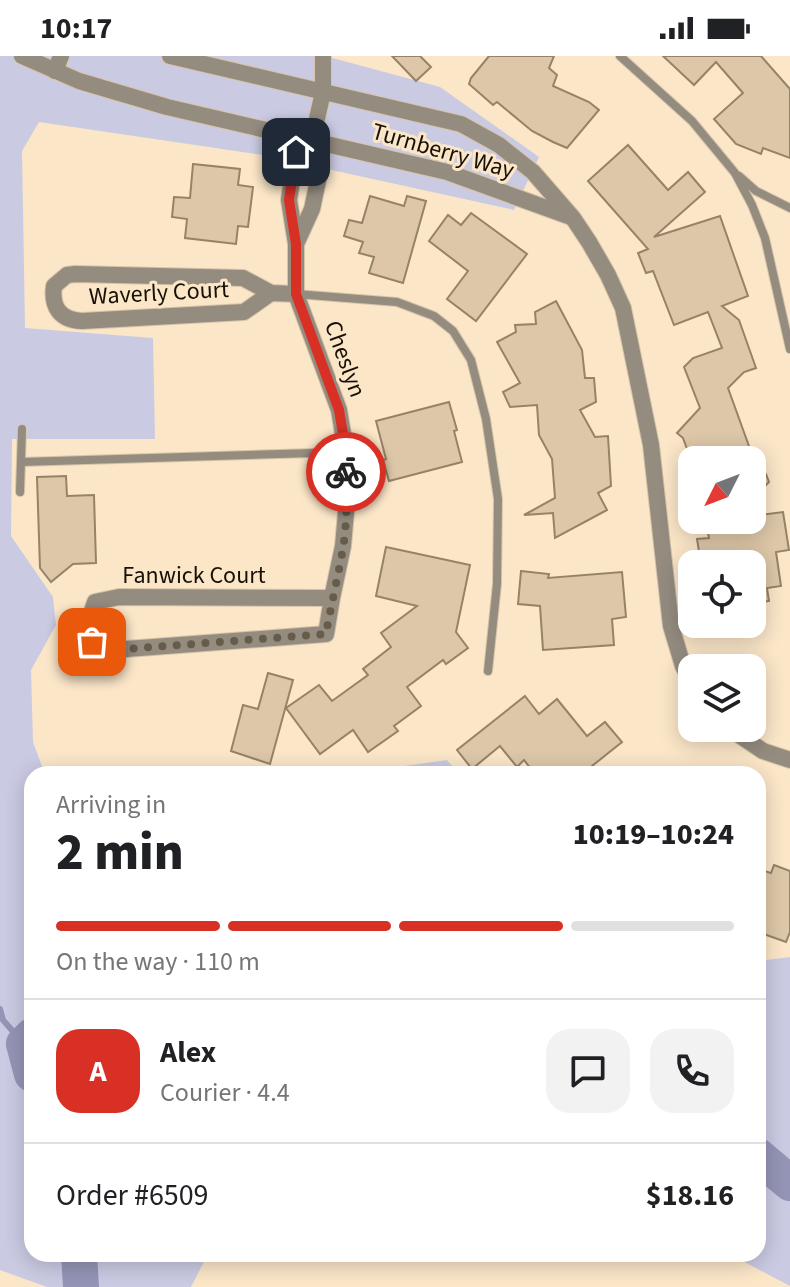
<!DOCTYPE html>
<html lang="en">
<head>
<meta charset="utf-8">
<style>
	:root { --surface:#fff; --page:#f2f2f2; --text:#202124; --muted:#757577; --line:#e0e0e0; --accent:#d93025 }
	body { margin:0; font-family:"Source Sans 3",sans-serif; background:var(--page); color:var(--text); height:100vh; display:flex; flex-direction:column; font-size:30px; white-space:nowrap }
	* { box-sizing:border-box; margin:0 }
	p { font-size:26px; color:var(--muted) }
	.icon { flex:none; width:44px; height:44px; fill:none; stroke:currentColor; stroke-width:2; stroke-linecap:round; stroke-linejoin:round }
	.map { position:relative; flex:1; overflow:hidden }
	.sheet { position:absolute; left:24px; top:710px; width:742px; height:496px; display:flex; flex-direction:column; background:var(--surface); border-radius:24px; box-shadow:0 4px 20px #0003 }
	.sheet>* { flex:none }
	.needle { width:52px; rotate:228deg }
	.buttons { position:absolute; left:678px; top:390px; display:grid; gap:16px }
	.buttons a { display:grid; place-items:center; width:88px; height:88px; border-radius:16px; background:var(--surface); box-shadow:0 4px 20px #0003; font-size:40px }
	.pin { position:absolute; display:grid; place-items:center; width:68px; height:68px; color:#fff; margin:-34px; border-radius:16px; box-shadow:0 4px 12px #0006 }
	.courier { position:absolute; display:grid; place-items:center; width:80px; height:80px; margin:-40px; border:6px solid #d93025; border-radius:50%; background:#fff; color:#222; box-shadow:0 2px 10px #0007 }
	.summary em { font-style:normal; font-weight:800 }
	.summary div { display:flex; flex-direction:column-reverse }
	.summary { display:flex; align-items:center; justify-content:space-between; height:136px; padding:0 32px }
	h1 { font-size:52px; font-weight:800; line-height:60px }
	.bar { display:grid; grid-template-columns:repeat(4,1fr); gap:12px 8px; align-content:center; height:96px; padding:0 32px }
	.bar i { height:10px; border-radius:6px; background:var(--line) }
	.bar .active { background:var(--accent) }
	.bar p { grid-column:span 4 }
	.line { display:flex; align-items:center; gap:20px; padding:0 32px; border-top:2px solid var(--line) }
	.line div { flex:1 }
	.round { display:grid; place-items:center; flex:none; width:84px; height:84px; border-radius:24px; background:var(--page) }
	.status { display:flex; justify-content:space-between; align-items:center; height:56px; padding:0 40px; background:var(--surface); direction:ltr }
	.status svg { height:22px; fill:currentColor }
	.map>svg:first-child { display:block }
	.green { fill:#cacbe3 }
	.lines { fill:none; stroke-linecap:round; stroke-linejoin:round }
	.stream { stroke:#9495b6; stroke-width:6 }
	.river { stroke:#9495b6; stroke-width:36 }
	.building { fill:#ddc7a8; stroke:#968267; stroke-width:2 }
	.lane-casing { stroke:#d7c4a9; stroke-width:10 }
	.street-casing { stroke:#d7c4a9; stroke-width:18 }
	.lane { stroke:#958c80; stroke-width:8 }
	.street { stroke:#958c80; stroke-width:16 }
	.done { stroke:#675b4a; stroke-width:8; stroke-dasharray:0 14.4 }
	.route { stroke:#d93025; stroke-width:10 }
	.labels { text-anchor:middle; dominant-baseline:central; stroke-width:6; stroke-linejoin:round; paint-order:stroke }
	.street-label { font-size:24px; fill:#171006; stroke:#fbe6c8 }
</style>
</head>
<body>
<div class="status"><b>10:17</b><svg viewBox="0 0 49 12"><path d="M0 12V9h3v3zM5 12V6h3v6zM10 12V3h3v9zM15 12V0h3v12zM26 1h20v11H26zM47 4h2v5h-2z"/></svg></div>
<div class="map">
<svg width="790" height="1231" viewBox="0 0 790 1231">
	<rect width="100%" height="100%" fill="#fbe6c8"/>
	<g class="green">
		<polygon points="0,0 325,0 440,31 539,101 514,154 263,99 39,66 22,95 25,272 153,282 155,383 12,383 11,480 53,541 56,569 31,614 33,686 45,718 32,718 32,1198 208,1198 191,1231 47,1231 0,1214"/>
		<polygon points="447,704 459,718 348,718"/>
		<polygon points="790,901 790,1230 729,1198 758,1198 758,905"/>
	</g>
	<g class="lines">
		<polyline class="stream" points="0,953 3,964 24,988"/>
		<g class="river">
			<polyline points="32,980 24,988 32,1018"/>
			<polyline points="758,1100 790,1127"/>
			<polyline points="79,1198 81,1231"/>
		</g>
	</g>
	<g class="building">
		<polygon points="392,0 420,0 431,11 416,25"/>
		<polygon points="489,0 554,0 549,12 557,19 553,30 589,46 599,54 567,92 553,86 532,75 497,46 493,49 469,28 471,22"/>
		<polygon points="663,0 761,0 790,33 790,102 763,92 761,98 736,88 714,63 743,37 716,6 694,29"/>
		<polygon points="628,89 668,134 688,116 705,136 654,181 720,160 748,240 722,250 739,264 756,312 744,316 728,332 754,404 691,404 683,382 677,377 700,352 684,311 693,302 722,292 708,256 674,269 653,215 646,217 638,197 648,193 588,125"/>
		<polygon points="193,108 240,113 238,129 253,131 248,171 238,170 236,188 185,182 187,163 172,161 174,141 190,142"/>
		<polygon points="370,140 404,150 407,140 426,145 403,227 369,217 374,201 359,197 363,186 344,180 349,164 362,167"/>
		<polygon points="471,157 527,198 476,265 447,243 468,215 429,185 448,159 461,169"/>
		<polygon points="556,245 582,294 585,322 594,322 596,346 580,354 595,381 608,380 611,430 598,437 607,454 555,482 553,457 524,459 555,442 552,403 539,379 537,349 510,351 503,336 520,327 497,286 516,276 515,269 536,268 535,256"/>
		<polygon points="449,346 457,374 454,375 462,406 389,425 383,404 386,403 376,365"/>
		<polygon points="752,406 766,418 769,426 752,444"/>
		<polygon points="66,420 67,440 94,439 96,507 73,508 51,526 40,512 37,421"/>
		<polygon points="783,456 789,494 776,496 781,530 767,532 769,545 752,548 752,508 701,508 697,483 709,482 706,467 727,464 752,464 752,460"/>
		<polygon points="386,491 470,509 456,576 468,592 446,608 443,604 407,631 421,650 394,670 398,675 368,696 353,674 320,698 286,652 319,629 332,645 368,619 363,613 391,591 381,577 417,550 376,540"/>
		<polygon points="521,515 549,518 548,522 622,516 626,561 612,563 614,589 543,594 540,550 518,548"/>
		<polygon points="268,617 293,624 270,708 231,695 243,649 258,653"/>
		<polygon points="525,640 539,658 557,643 587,680 605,666 622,686 582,718 535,718 524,704 517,711 500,690 472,713 457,694"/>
		<polygon points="774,809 790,815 790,876 786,886 758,876 758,813 771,817"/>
	</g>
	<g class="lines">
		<g class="lane-casing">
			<g id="lane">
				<polyline points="620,0 692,65 735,117 752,149 765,182 790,293"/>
				<polyline points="739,120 756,135 790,152"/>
				<polyline points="296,238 397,246 434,260 453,275 471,304 486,363 498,443 497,528 488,615"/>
				<polyline points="21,406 346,396"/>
				<polyline points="20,436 22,373"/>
			</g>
		</g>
		<g class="street-casing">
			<g id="street">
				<polyline points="22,0 79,25 167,51 447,116 571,161"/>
				<polyline points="170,0 461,68 499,89 533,116 573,162 589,186 608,219 623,252 651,389 671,570 683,610 692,626"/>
				<polyline points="55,15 61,0"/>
				<polyline points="312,85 296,96 289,144 296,188 296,238 339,354 346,396 347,445 343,490 332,542 326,578 113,594 92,586 88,567 95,546 119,541 332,542"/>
				<polyline points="312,85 323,36 323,0"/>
				<polyline points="296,188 312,153 322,106 312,85"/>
				<path d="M271 237 244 256 82 265C60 264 51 251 54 230L67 219 75 218 243 222 271 237 296 238"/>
				<polyline points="729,672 763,695 790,704"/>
			</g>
		</g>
		<use href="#lane" class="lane"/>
		<use href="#street" class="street"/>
	</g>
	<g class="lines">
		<path class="done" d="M92 586 113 594 326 578C331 549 338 521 343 492 347 467 347 441 346 416"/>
		<polyline class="route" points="296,96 289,144 296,188 296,238 339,354 346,396 346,416"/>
	</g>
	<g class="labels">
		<g class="street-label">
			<text transform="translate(443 95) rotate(16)">Turnberry Way</text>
			<text transform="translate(159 237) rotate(-3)">Waverly Court</text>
			<text transform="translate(345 303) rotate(70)">Cheslyn</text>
			<text x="194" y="519">Fanwick Court</text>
		</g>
	</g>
</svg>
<div class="buttons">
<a><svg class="needle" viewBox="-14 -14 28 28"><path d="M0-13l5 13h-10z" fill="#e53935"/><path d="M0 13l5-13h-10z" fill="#757577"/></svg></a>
<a><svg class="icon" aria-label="locate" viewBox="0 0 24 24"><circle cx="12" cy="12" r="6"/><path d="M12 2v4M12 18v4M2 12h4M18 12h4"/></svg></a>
<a><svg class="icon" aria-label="layers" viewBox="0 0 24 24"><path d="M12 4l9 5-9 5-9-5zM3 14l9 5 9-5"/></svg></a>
</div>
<div class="pin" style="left:92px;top:586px;background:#ea580c"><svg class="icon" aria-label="bag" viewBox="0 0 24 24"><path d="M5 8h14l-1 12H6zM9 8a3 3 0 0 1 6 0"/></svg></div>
<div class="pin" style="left:296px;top:96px;background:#1f2937"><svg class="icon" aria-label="home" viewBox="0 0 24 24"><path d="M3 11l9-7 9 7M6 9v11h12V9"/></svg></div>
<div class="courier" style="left:346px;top:416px"><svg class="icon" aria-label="bike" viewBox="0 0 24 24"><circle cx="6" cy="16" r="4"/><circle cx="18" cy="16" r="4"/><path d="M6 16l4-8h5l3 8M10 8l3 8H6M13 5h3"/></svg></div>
<section class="sheet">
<div class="summary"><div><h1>2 min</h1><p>Arriving in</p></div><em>10:19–10:24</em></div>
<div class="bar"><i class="active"></i><i class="active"></i><i class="active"></i><i></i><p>On the way · 110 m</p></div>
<div class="line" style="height:144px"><b class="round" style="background:var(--accent);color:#fff">A</b><div><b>Alex</b><p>Courier · 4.4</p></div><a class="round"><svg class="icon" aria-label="chat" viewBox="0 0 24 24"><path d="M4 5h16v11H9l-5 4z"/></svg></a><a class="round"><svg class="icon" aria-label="phone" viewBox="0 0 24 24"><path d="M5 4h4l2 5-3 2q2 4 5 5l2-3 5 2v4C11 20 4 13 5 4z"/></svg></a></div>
<div class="line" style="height:104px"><div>Order #6509</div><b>$18.16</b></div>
</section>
</div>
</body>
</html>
